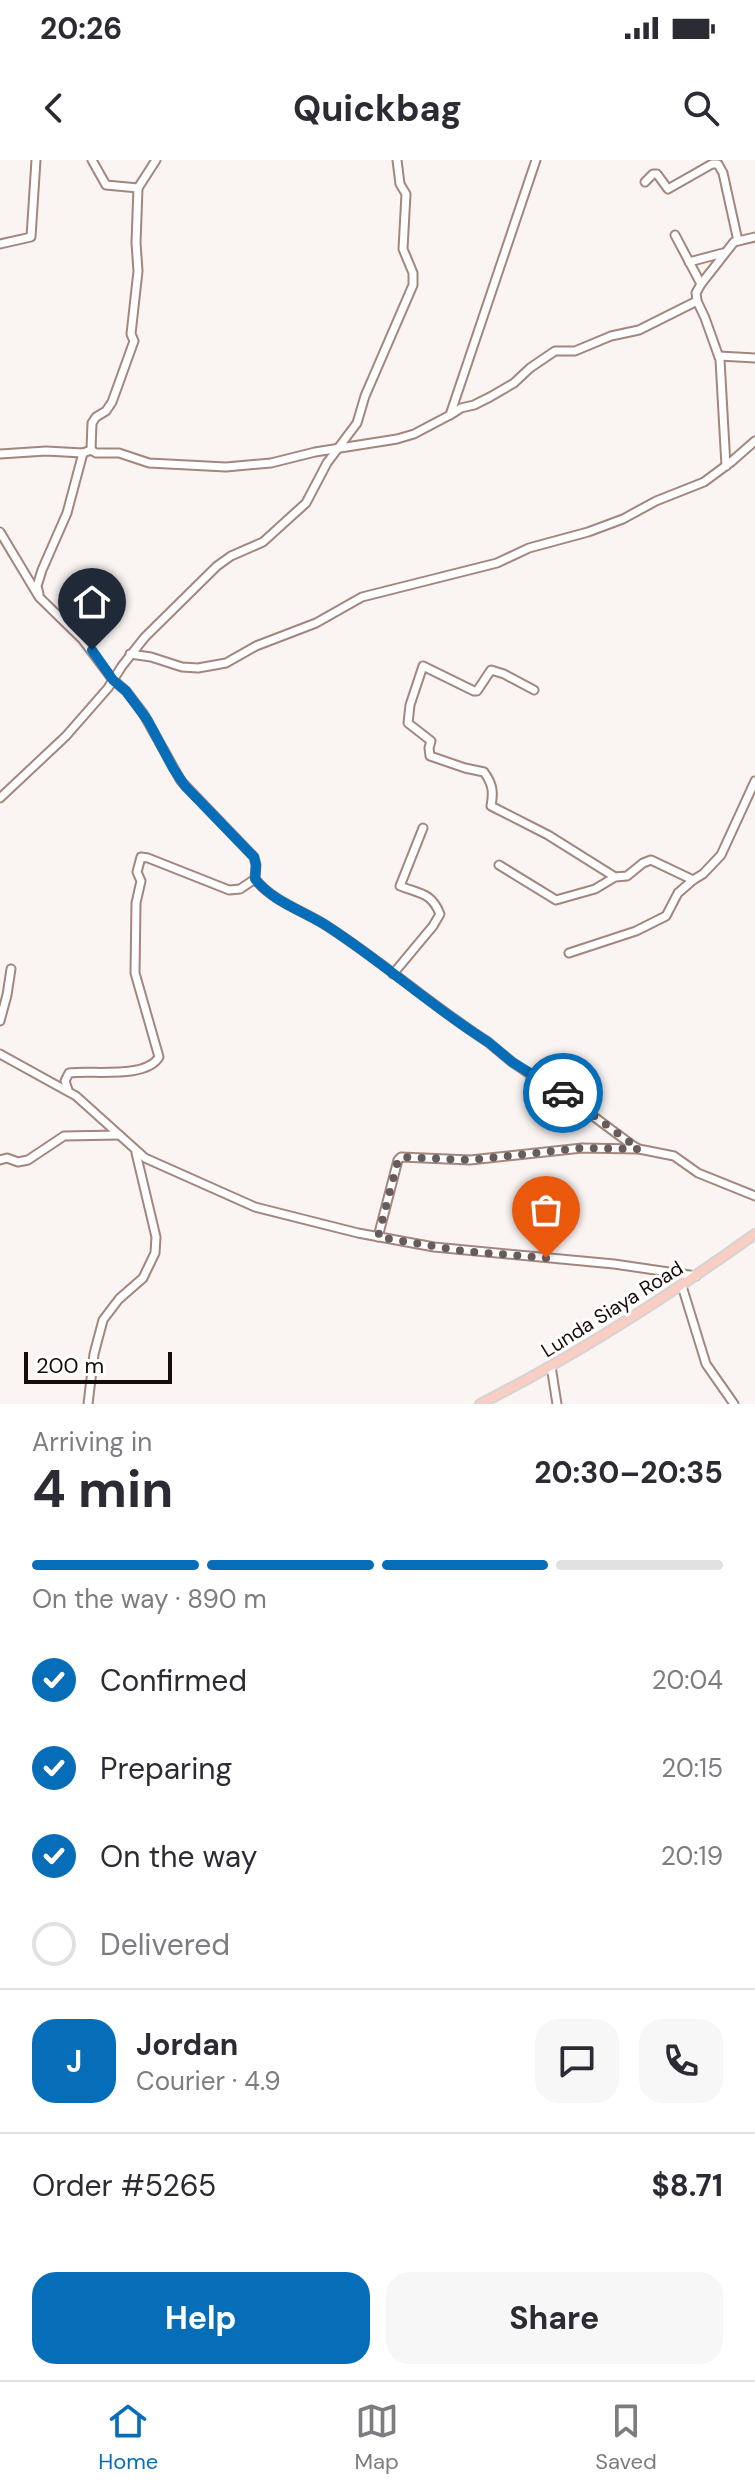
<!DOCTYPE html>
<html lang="en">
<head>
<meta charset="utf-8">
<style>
	:root { --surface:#fff; --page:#f7f7f7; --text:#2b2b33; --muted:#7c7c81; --line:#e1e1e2; --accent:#066eb9 }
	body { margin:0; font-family:"DM Sans",sans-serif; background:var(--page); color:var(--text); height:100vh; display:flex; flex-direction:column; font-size:30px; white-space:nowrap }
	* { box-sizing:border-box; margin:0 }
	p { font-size:26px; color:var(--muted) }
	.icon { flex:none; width:44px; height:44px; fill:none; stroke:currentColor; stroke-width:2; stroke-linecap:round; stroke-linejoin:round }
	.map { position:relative; height:1244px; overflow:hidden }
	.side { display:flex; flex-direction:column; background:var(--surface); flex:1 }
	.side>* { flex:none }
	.scale { position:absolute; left:24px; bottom:20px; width:148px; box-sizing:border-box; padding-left:8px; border:4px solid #160c09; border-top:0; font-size:22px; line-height:28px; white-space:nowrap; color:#160c09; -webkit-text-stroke:6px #fff; paint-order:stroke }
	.pin { position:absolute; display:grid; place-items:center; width:68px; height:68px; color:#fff; margin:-82px -34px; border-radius:50% 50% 50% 0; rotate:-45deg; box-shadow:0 0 8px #0007 }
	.pin .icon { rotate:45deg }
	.courier { position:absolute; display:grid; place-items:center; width:80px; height:80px; margin:-40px; border:6px solid #066eb9; border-radius:50%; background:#fff; color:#222; box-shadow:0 2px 10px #0007 }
	.headline em { font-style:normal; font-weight:700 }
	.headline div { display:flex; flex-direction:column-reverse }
	.headline { display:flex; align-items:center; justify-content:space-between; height:136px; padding:0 32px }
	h1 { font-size:52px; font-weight:700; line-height:60px }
	.bar { display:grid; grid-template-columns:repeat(4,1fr); gap:12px 8px; align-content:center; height:96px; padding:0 32px }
	.bar i { height:10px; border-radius:6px; background:var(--line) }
	.bar .current { background:var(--accent) }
	.bar p { grid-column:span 4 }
	.line { display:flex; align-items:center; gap:20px; padding:0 32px; border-top:2px solid var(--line) }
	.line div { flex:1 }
	.round { display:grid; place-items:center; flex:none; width:84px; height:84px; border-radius:24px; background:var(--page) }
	ol { padding:0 32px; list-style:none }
	li { display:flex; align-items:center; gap:24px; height:88px }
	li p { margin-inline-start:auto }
	li .icon { padding:8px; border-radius:50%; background:var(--accent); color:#fff; stroke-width:4 }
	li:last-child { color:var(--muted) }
	li i { width:44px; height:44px; border:4px solid var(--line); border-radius:50% }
	.button { display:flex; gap:16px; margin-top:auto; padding:16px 32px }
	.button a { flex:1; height:92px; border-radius:24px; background:var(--accent); color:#fff; font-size:32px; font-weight:700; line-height:92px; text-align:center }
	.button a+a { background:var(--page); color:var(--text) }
	.status { display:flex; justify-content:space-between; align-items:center; height:56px; padding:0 40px; background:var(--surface); direction:ltr }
	.status svg { height:22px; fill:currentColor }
	header { display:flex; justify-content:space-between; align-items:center; height:104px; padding:0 32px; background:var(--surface); font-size:36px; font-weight:700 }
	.dock { display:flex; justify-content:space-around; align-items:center; height:112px; border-top:2px solid var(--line); background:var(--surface); font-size:22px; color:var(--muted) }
	.dock a { display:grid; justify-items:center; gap:4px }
	.dock .current { color:var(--accent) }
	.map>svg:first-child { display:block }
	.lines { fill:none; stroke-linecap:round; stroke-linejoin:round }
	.minor-casing { stroke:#a3867e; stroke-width:11 }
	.major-casing { stroke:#d5d3d3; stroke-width:12 }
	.minor { stroke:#fff; stroke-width:7 }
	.major { stroke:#facec2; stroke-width:8 }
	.done { stroke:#665d5b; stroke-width:8; stroke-dasharray:0 14.4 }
	.route { stroke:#066eb9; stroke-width:10 }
	.labels { text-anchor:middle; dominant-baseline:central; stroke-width:6; stroke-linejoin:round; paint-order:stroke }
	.street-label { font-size:20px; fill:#160c09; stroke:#fff }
</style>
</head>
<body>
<div class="status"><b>20:26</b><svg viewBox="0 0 49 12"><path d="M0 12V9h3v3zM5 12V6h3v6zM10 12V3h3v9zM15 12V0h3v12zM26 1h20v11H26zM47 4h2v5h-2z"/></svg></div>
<header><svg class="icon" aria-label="back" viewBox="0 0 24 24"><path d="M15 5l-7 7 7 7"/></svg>Quickbag<svg class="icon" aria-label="search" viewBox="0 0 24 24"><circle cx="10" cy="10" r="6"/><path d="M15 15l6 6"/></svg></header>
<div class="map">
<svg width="755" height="1244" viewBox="0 0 755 1244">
	<rect width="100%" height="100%" fill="#faf4f2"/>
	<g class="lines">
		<g class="minor-casing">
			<g id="minor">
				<polyline points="92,0 106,25 138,28"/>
				<polyline points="645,22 653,14 657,14 668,29 712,4 718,4 723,13 738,81"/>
				<polyline points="675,75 701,124 696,133 697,141 705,158 720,200 726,306"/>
				<polyline points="0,84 31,77 36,0"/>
				<polyline points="689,102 723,93"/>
				<polyline points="701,124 734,82 755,77"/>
				<polyline points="719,196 755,198"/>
				<polyline points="450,255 461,248 474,245 490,237 514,223 530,208 555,191 575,191 611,176 639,170 697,141"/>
				<polyline points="91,290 92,263 96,257 106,251 112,242 134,181 131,174 138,111 136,83 138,28 156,0"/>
				<polyline points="0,294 46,291 83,293"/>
				<path d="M0 372 39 437 82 479 113 520 126 531 143 553 181 621 254 697 256 705 255 719C273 742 304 751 327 766 383 802 432 846 488 882L512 902 537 919 558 930 632 985 639 989 674 996 698 1013 755 1036"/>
				<polyline points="39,434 37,426 42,410 67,353 83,293 91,290 96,293 119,293 149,303 226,307 271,303 315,292 397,279 414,274 450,255 536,0"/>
				<polyline points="130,494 151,497 182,507 198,508 226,503 256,486 316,463 362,437 497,403 529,388 588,372 623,359 656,341 704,322 731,302 755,281"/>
				<path d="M534 530 504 514 491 510 477 531H474L423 506 410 545 408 563 431 581 429 588 430 596 465 608 484 612C492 623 494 631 491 646L548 675 615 717"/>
				<polyline points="0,638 66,576 108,528 122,506 145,477 217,406 231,396 263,382 306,343 327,303 357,263 365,236 413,125 413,113 403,89 406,34 400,24 397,0"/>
				<polyline points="499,705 556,740 595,729 615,717 627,716 643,703 651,700 693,720 703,714 721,695 755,621"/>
				<polyline points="569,793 636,771 666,756 678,733 693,720"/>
				<path d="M393 814 433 766 440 754C431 732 420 734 400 726L423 668"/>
				<polyline points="0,861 7,835 11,809"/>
				<polyline points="0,894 76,936 145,998 255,1047 358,1073 434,1087 614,1104 696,1116"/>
				<path d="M68 930 65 921 69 913C93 910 146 919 159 897L135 813 136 743 141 721 137 712 141 697 148 698 229 730 240 729 255 719"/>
				<polyline points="0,1000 7,998 18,1002 28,1000 64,976 119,975"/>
				<polyline points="378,1077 398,1000 401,997 470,1000 582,988 637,989"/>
				<polyline points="682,1126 706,1204 734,1244"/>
				<polyline points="551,1206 557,1244"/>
				<polyline points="88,1244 94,1194 103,1160 119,1139 143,1118 155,1093 156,1077 136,993"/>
			</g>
		</g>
		<g class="major-casing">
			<path id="major" d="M480 1244C577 1195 667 1137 755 1074"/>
		</g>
		<use href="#minor" class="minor"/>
		<use href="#major" class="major"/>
	</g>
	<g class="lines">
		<polyline class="done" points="546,1098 463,1091 378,1077 397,1004 401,997 470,1000 582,988 639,989 563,933"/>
		<path class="route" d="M92 490 113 520 126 531 148 561 173 608 185 626 254 697 256 705 255 719C273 742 304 751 327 766 383 802 432 847 488 882L512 902 563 933"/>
	</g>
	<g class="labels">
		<g class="street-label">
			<text transform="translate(612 1149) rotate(-32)">Lunda Siaya Road</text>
		</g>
	</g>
</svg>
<div class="scale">200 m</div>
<div class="pin" style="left:546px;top:1098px;background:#ea580c"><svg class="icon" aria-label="bag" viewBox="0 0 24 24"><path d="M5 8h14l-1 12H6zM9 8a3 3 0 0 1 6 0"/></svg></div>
<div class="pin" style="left:92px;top:490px;background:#1f2937"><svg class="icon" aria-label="home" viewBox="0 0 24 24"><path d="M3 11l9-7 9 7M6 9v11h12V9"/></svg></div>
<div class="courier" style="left:563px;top:933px"><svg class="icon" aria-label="car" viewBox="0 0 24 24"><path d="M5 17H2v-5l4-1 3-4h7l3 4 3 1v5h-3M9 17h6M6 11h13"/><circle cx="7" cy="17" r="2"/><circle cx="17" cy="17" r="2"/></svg></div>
</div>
<section class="side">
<div class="headline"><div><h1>4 min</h1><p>Arriving in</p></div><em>20:30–20:35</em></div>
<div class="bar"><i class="current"></i><i class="current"></i><i class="current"></i><i></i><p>On the way · 890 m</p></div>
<ol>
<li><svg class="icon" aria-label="check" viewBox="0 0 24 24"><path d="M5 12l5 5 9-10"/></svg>Confirmed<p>20:04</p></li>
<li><svg class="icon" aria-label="check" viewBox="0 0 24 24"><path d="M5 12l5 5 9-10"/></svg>Preparing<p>20:15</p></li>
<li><svg class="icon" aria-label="check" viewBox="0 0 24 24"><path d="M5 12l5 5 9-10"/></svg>On the way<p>20:19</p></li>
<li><i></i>Delivered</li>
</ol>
<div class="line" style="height:144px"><b class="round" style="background:var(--accent);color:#fff">J</b><div><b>Jordan</b><p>Courier · 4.9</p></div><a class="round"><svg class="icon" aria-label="chat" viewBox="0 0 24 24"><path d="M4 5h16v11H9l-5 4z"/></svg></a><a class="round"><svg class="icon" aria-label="phone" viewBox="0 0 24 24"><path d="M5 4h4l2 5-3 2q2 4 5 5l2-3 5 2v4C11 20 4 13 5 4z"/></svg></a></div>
<div class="line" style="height:104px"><div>Order #5265</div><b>$8.71</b></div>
<div class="button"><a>Help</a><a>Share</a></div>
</section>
<nav class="dock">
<a class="current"><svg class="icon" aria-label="home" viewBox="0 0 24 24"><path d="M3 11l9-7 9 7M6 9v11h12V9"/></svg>Home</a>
<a><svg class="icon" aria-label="map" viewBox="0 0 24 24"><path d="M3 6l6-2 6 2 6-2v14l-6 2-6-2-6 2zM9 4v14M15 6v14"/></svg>Map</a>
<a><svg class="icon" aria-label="saved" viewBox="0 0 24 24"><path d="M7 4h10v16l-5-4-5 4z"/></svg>Saved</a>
</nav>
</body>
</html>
